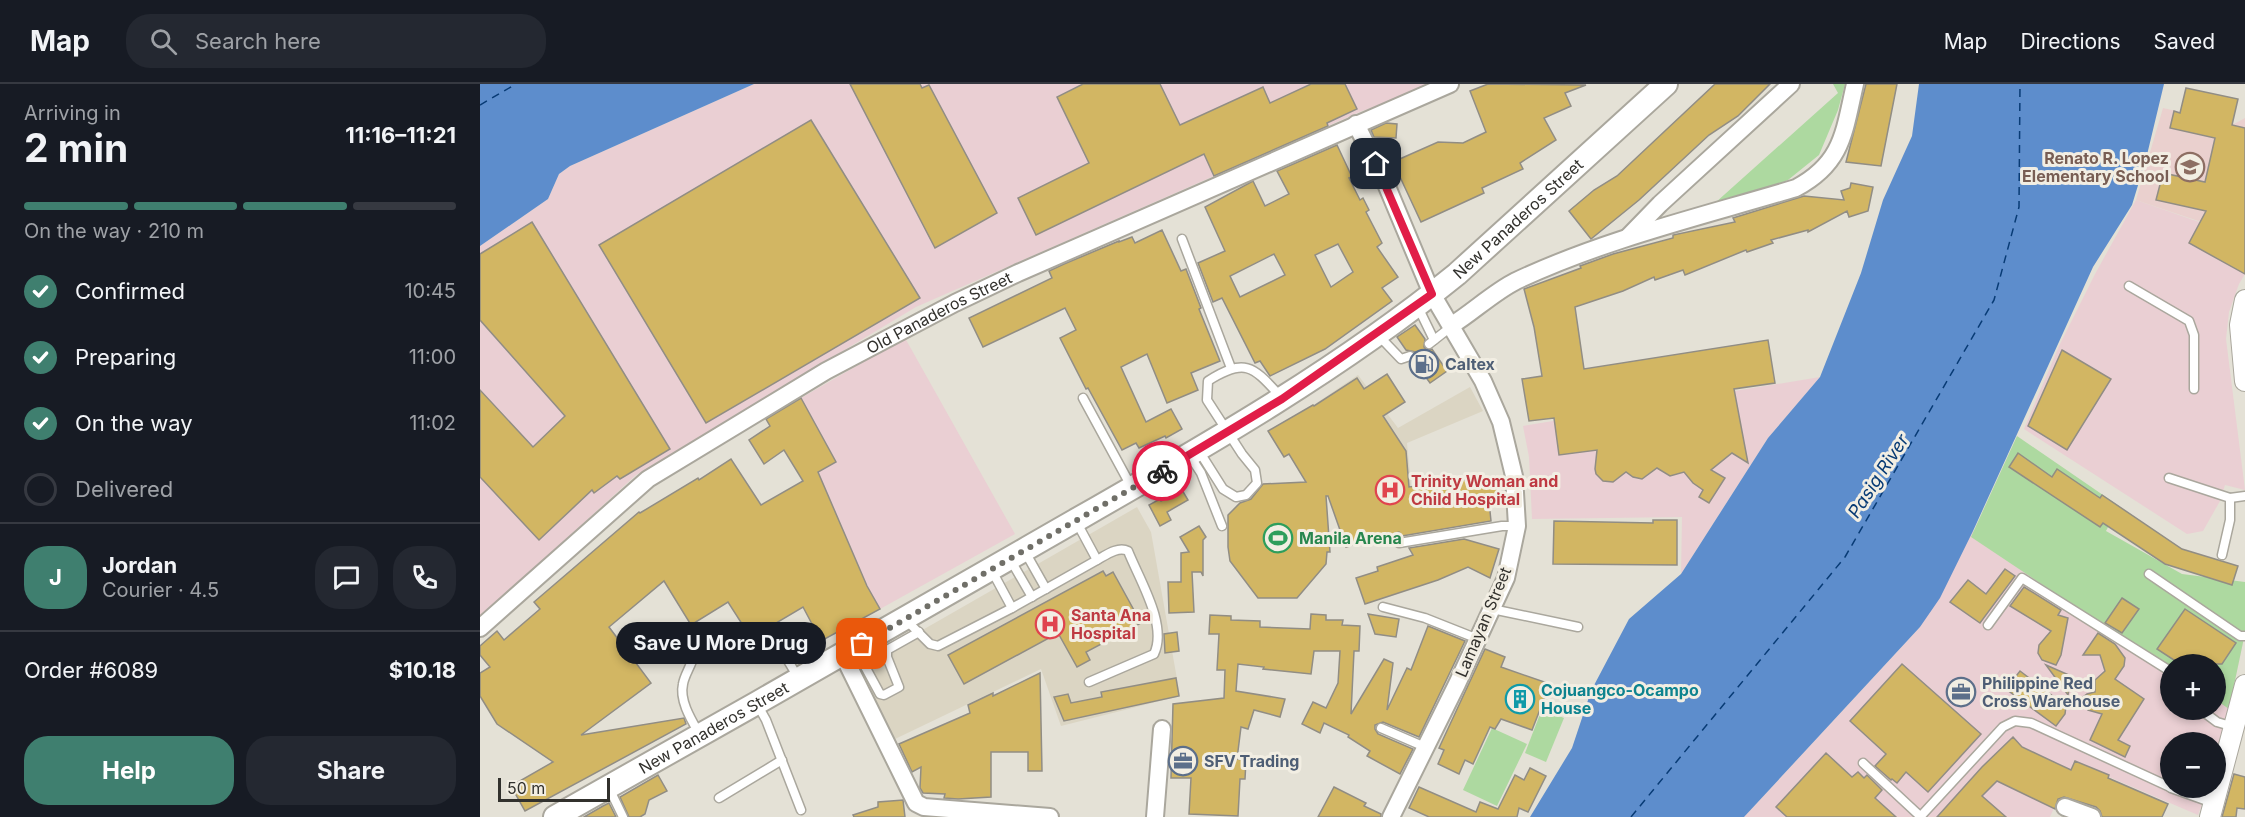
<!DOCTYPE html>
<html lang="en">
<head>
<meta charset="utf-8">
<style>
	:root { --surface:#171b24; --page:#242831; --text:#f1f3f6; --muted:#9ea1a6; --line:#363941; --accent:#3f7f6f }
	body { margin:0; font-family:Inter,sans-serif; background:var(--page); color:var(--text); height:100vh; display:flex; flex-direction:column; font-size:22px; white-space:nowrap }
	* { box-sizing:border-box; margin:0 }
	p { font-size:20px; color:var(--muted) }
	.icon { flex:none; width:33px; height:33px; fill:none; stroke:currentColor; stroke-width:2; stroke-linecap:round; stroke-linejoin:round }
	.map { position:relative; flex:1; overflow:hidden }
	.drawer { display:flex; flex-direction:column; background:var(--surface); width:480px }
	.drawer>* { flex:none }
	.controls { position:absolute; left:1680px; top:570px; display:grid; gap:12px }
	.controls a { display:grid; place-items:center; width:66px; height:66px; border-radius:50%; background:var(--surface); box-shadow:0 3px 9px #0003; font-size:30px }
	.scale { position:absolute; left:18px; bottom:15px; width:112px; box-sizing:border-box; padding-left:6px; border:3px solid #32312d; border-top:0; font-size:16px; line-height:21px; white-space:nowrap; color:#32312d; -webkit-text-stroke:4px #f2eee3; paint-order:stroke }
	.pin { position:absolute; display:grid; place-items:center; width:51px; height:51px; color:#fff; margin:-26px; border-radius:12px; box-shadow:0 3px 9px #0006 }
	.courier { position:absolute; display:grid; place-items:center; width:60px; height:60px; margin:-30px; border:4px solid #e11d48; border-radius:50%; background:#fff; color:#222; box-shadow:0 2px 8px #0007 }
	.bubble { position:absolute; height:42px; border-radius:21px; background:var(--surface); box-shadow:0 3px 9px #0003; font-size:20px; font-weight:700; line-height:42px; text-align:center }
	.overview em { font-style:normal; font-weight:700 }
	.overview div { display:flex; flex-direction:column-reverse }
	.overview { display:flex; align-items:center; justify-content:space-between; height:102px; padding:0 24px }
	h1 { font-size:39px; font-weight:700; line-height:45px }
	.bar { display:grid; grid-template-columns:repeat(4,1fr); gap:9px 6px; align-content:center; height:72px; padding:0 24px }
	.bar i { height:8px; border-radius:4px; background:var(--line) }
	.bar .selected { background:var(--accent) }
	.bar p { grid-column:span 4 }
	.line { display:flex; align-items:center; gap:15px; padding:0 24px; border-top:2px solid var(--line) }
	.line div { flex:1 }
	.round { display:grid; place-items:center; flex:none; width:63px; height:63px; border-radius:24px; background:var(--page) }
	ol { padding:0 24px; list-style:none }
	li { display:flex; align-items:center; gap:18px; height:66px }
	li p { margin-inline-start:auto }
	li .icon { padding:6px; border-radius:50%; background:var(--accent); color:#fff; stroke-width:4 }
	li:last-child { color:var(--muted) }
	li i { width:33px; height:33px; border:3px solid var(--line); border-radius:50% }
	.button { display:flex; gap:12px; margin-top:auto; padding:12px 24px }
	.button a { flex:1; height:69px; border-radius:24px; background:var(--accent); color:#fff; font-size:24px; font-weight:700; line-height:69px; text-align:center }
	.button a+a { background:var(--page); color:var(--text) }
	header { display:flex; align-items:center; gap:36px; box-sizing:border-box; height:84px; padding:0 30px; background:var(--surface); border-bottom:2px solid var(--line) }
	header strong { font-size:28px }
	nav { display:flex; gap:33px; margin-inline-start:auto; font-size:21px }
	.search { width:420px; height:54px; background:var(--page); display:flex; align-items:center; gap:15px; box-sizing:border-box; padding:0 21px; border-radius:24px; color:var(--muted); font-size:22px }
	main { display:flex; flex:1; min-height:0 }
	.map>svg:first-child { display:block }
	.built { fill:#dbd5c3 }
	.industrial { fill:#eacfd3; fill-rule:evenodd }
	.education { fill:#ead0ce }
	.green { fill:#add9a0 }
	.water { fill:#5d8dcc }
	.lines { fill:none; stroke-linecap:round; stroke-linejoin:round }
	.ferry { stroke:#083b75; stroke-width:1.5; stroke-dasharray:8 6; stroke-linecap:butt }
	.building { fill:#d2b663; stroke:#918d84; stroke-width:1.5; fill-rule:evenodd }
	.service-casing { stroke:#aaa79d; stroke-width:11 }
	.minor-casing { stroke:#aaa79d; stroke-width:20 }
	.tertiary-casing { stroke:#aaa79d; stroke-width:22 }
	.secondary-casing { stroke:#aaa79d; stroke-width:26 }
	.service { stroke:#fff; stroke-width:8 }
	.minor { stroke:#fff; stroke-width:16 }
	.tertiary { stroke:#fff; stroke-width:20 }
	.secondary { stroke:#fff; stroke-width:22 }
	.done { stroke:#706f68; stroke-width:6; stroke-dasharray:0 10.8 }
	.route { stroke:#e11d48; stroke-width:8 }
	.labels { text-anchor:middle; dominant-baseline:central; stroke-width:6; stroke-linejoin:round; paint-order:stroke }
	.education-label { font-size:16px; font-weight:bold; fill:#785e54; stroke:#f2eee3; text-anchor:end }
	.street-label { font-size:16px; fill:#32312d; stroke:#f2eee3 }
	.service-label { font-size:16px; font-weight:bold; fill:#4e5e75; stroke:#f2eee3; text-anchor:start }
	.health-label { font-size:16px; font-weight:bold; fill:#be3a42; stroke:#f2eee3; text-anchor:start }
	.leisure-label { font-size:16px; font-weight:bold; fill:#27864d; stroke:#f2eee3; text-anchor:start }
	.culture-label { font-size:16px; font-weight:bold; fill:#0d838f; stroke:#f2eee3; text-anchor:start }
	.water-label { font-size:18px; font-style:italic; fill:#083b75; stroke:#f2eee3 }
</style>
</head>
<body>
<header>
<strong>Map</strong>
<div class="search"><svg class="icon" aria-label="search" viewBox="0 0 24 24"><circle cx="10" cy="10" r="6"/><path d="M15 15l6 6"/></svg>Search here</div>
<nav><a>Map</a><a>Directions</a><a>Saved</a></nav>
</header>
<main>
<section class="drawer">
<div class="overview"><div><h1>2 min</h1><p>Arriving in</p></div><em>11:16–11:21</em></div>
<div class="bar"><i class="selected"></i><i class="selected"></i><i class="selected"></i><i></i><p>On the way · 210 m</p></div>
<ol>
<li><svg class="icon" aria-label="check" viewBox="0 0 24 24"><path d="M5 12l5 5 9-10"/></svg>Confirmed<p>10:45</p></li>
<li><svg class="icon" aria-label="check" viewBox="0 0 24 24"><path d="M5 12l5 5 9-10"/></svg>Preparing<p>11:00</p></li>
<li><svg class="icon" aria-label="check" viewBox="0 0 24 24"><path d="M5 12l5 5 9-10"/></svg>On the way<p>11:02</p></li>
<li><i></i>Delivered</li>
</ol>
<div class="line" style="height:108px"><b class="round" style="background:var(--accent);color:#fff">J</b><div><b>Jordan</b><p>Courier · 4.5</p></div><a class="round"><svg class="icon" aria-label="chat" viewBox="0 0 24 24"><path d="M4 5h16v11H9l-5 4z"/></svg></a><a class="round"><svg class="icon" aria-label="phone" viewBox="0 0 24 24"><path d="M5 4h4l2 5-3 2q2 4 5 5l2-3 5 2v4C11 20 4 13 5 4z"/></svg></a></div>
<div class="line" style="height:78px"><div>Order #6089</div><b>$10.18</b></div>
<div class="button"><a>Help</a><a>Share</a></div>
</section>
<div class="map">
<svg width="1765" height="733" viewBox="0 0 1765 733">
	<rect width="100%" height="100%" fill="#e4e1d6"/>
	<g class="built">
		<polygon points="878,291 918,344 990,303 1003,327 927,359 936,452 920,456 835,320"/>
		<polygon points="657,423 671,448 700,612 581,642 561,585 415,655 378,583"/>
	</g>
	<g class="industrial">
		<polygon points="274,0 959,0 882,27 436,223 156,391 0,534 0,162 68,115 79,90 90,82"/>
		<polygon points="1656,116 1765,154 1765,190 1759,200 1749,228 1746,255 1765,406 1745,401 1740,417 1723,447 1707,450 1544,345 1579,262 1615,190"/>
		<polygon points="425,254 535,450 400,525 387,502 338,388 356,377 321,314"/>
		<polygon points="1340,293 1288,354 1201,490 1202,433 1052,435 1049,373 1043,342"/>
		<path d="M1493 447 1765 549 1749 625 1736 678V658H1690V704H1728L1718 731 1594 678 1570 733H1264L1440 543ZM1690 580H1736V626H1690Z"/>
	</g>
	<polygon class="education" points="1683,24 1754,40 1765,34 1765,49 1742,145 1656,116"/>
	<g class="green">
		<polygon points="1353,0 1365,0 1358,26 1339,71 1308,96 1245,123 1235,119 1358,9"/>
		<polygon points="1537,352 1639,422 1626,447 1702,490 1765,498 1765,549 1749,625 1736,616 1736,580 1690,580 1690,586 1491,453"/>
		<polygon points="1062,625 1084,634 1066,678 1045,669"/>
		<polygon points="1012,644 1047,660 1017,722 983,706"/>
	</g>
	<g class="water">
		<polygon points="0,0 274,0 90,82 79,90 68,115 0,162"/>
		<polygon points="1439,0 1684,0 1666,75 1652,121 1613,183 1493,447 1460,514 1440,543 1264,733 1050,733 1092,664 1111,607 1149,535 1201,490 1288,354 1340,293 1381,189 1403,116 1432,52"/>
	</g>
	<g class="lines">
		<g class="ferry">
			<polyline points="0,21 36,0"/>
			<polyline points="1151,733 1365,473 1514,216 1539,123 1540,0"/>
		</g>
	</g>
	<g class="building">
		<polygon points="370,0 440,0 442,4 449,1 517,129 455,164"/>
		<polygon points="603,0 680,0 700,41 783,3 790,19 831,0 865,0 877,25 847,39 848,42 734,92 724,70 556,151 538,114 609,79 577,13"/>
		<polygon points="1008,0 1106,1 1085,9 1091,22 1064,34 1076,56 1040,79 1043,85 1002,104 1004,109 941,138 913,78 958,58 983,59 1006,48 990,7"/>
		<polygon points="1235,0 1290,0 1258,32 1229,51 1159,116 1111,155 1089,127 1114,106 1137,92"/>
		<polygon points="1386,0 1417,0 1401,82 1366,78"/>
		<polygon points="1706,4 1758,15 1752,41 1765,44 1765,190 1709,159 1726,127 1676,116 1683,89 1725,98 1735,54 1690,44 1694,27 1700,29"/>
		<polygon points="331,36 440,214 226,339 119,161"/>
		<polygon points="906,39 917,40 916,54 894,53 891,46"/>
		<path d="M857 61 872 93 869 94 880 116 883 114 889 126 886 128 902 159 897 163 918 193 902 204 912 217 845 265 790 292 780 277 775 279 742 214 733 218 718 179 745 167 725 123 773 97 785 122 809 110 797 87ZM858 160 873 188 851 203 835 171ZM794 170 805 191 760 213 750 192Z"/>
		<polygon points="1371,99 1393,103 1388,127 1369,133 1367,127 1328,148 1328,146 1291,156 1293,159 1267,168 1266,166 1205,191 1203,186 1175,196 1174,193 1143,207 1095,223 1104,285 1288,256 1295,299 1254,305 1268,379 1252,369 1231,386 1245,394 1229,419 1219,413 1223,406 1213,399 1204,388 1190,392 1177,384 1162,395 1153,393 1146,388 1133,398 1123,397 1116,390 1115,385 1117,366 1079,371 1074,334 1049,337 1042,295 1062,292 1054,243 1044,205 1101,184 1100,182 1133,170 1193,154 1193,151 1255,138 1253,134 1324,112 1364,116 1361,107 1370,104"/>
		<polygon points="52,138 190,365 140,395 137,392 114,409 112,406 59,456 0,393 0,306 53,363 85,332 0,236 0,170"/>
		<polygon points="682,146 701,187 706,185 721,224 719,225 740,277 711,289 718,306 687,319 667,270 641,283 666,338 691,325 702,345 686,354 685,352 659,364 656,359 642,366 608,304 606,305 580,254 596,246 585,224 503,263 489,234 572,194 569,187 584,180 639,157 639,158 652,153 655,159"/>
		<polygon points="935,241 945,255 944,263 947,266 952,265 967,287 950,299 934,277 936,273 935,268 926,266 917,253"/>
		<polygon points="1582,266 1631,295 1587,366 1548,342"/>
		<polygon points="907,290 925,318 903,332 926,367 929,403 1015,392 1019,417 1009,418 1011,437 922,452 919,448 866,463 848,412 846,412 850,468 847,468 846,480 817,514 778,514 750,477 748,463 748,431 760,419 771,415 783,400 826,398 809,370 804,373 788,347 833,321 834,322 877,294 884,305"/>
		<polygon points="321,314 356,378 338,388 387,502 400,525 341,557 323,523 271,554 248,518 211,541 184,497 129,543 171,599 101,651 204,634 206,640 45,727 31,702 73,678 17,640 0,612 0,589 10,583 0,571 0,562 17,547 24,556 60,525 54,518 159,428 160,429 218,394 219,396 251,375 281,421 323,397 304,366 284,380 269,356 290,342 286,335"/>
		<polygon points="1538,369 1572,393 1577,385 1620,414 1622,411 1702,465 1758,482 1752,501 1685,480 1623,439 1620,443 1529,383"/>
		<polygon points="702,406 708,416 687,428 691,436 680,442 669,421 680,415 681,417"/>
		<polygon points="1173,436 1197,436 1197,481 1073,480 1074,437 1173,439"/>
		<polygon points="719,442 726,453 723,456 723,492 721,488 712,488 714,528 689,529 688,498 701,498 701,469 709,468 700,453"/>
		<polygon points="984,455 1019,465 1010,494 988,483 958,496 885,520 876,494 898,487 897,483 933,471 929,464"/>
		<polygon points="1525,485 1535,492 1500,539 1470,518 1488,496 1506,510"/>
		<polygon points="623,487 626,492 633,488 661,539 606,568 610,576 597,583 578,549 484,600 468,571"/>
		<polygon points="1544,503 1581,526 1578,531 1588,534 1581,571 1576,581 1562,576 1558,569 1559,561 1571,547 1530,522"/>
		<polygon points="1642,514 1659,525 1642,549 1625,539"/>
		<polygon points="1705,525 1756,559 1742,580 1700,580 1677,565"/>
		<polygon points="831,530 846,531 846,536 863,536 862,541 880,542 879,567 874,567 871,630 904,575 913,579 907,626 927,584 931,586 948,542 985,557 939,653 903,638 895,641 895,645 898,650 933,665 920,690 887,672 890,667 868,653 869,651 844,639 840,649 822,640 833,618 846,624 858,599 860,567 834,567 831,590 783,585 784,583 758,580 756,607 805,615 800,633 774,626 768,645 761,643 757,675 766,676 765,695 760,695 758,732 709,730 711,694 691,694 693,620 744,614 745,586 737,586 739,550 729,550 730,531 751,532 751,536 780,537 780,543 830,545"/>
		<polygon points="888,530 919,535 916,553 895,550"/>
		<polygon points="697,548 699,567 685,569 684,550"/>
		<polygon points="1618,549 1635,560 1645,574 1644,582 1635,595 1664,615 1638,656 1650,662 1645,673 1610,656 1622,630 1608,626 1599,616 1607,610 1615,608 1615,596 1625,587 1620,571 1603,571"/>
		<polygon points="1005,565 1025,573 1021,583 1070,600 1052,646 1021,635 1015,645 1010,643 993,680 985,676 979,690 958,680 964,666 959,664"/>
		<polygon points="1422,580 1501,650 1448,708 1426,688 1417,699 1412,695 1411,696 1395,682 1406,670 1370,637"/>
		<polygon points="1566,581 1589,591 1591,596 1588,611"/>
		<polygon points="1540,587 1586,622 1585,630 1576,642 1526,605"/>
		<polygon points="560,589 562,687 548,687 548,668 511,668 511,713 478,715 464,714 465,710 443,709 440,704 441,683 432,688 419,660 490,629 488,621 513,609 513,612"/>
		<polygon points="696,594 699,612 584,637 574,613 588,610 591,619 622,613 621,608"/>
		<polygon points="1533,653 1542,663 1591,686 1595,677 1629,691 1628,694 1688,720 1682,733 1622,733 1620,727 1616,723 1584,713 1578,715 1575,725 1517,697 1502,712 1526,733 1457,733 1502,683"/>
		<polygon points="1346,669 1372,693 1378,688 1384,694 1387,691 1402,706 1395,714 1416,733 1307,733 1296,723"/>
		<polygon points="1050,684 1066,692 1048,728 1039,724 1037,733 949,733 929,724 939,703 996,728 1000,718 1018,725 1035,691 1044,696"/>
		<polygon points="1754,690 1765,693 1765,725 1757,724 1756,733 1742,733"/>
		<polygon points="178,691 187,707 169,716 165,730 160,733 149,733 140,713"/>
		<polygon points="854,703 886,719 884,722 901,730 901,733 838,733"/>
		<polygon points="423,716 425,733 374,733 373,731 398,723 398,718"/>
		<polygon points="129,719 136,733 104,733 123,722"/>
	</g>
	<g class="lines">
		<g class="service-casing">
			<g id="service">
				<polyline points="702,155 751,284"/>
				<polyline points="1649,202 1709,237 1714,251 1714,305"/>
				<polyline points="937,221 954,256"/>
				<polyline points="899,252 921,275 930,272"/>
				<polyline points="949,260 972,242"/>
				<polyline points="603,314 652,404"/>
				<path d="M719 367 743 405 756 413 766 411 777 399 775 386 762 370 727 316 728 297C767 272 774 284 802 314"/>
				<polyline points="710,372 721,389 742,442"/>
				<polyline points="1689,394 1750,414 1750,436 1742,471"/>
				<polyline points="1750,414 1765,412"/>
				<polyline points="919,459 1022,442 1037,442"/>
				<polyline points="544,466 566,505"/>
				<polyline points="530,475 552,513"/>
				<polyline points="511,485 532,524"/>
				<polyline points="1669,490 1760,552 1765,552"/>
				<polyline points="903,523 945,534 998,555"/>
				<polyline points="1012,525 1098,543"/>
				<polyline points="425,535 450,560 458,562 532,524 617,476 596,437"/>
				<polyline points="1508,541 1542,494 1690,587"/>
				<polyline points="292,550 319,595"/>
				<polyline points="375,564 400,610 404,611 419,603 407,573 407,566 439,548"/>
				<path d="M212 577C209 585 204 593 203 600 199 617 212 637 220 651"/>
				<path d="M609 598 674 570C688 541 659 495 648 467 638 462 626 471 617 476"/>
				<polyline points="277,620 286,636 321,726"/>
				<polyline points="1721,626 1737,638 1754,643"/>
				<polyline points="901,644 945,663"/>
				<polyline points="1383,679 1441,733"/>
				<polyline points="129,704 143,733"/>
				<polyline points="1691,704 1733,719"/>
				<polyline points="239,714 302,676"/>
				<polyline points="1440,733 1523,643 1535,637 1551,639 1690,703"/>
			</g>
		</g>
		<g class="minor-casing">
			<g id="minor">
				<polyline points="876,40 906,100 952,210 1003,297 1021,338 1034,392 1037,442 1026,494 977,600 911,733"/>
				<polyline points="1148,153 1180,120 1311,0"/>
				<path d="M972 241C993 228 1014 208 1036 197 1125 155 1223 132 1316 104 1363 79 1364 48 1375 0"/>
				<path id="s1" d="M0 544 168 395 346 287 475 219 538 189 970 0"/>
				<polyline points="363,571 436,719 444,723 570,733"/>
				<polyline points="1585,723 1612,733"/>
				<polyline points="675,733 682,645"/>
			</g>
		</g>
		<g class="tertiary-casing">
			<g id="tertiary">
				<polyline points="1765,216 1760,241 1765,297"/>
				<polyline points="1730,733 1765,601"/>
			</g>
		</g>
		<g class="secondary-casing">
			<g id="secondary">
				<path id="s2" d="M75 733C232 645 388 556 544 466 693 380 844 298 977 190L1186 0"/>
			</g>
		</g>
		<use href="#service" class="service"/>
		<use href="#minor" class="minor"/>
		<use href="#tertiary" class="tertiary"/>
		<use href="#secondary" class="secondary"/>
	</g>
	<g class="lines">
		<polyline class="done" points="382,560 682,387"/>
		<polyline class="route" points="682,387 802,315 952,210 896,80"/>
	</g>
	<defs>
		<g id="school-ring" transform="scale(1.5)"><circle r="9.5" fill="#f2eee3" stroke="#8d6e63" stroke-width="1.5"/><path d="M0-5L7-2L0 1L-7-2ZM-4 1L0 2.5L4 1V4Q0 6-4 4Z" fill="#8d6e63"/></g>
		<g id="fuel-ring" transform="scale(1.5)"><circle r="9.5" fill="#f2eee3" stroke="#5c6f8a" stroke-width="1.5"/><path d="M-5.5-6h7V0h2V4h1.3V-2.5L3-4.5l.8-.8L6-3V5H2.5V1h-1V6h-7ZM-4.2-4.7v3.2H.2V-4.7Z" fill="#5c6f8a"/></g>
		<g id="hospital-ring" transform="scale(1.5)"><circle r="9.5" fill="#f2eee3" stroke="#e0444e" stroke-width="1.5"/><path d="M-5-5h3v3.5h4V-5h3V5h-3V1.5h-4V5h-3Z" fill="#e0444e"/></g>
		<g id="stadium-ring" transform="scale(1.5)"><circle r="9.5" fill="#f2eee3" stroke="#2e9e5b" stroke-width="1.5"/><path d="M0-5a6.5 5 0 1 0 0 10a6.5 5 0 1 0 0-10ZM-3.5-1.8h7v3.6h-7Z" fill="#2e9e5b"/></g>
		<g id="office-ring" transform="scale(1.5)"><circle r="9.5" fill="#f2eee3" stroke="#5c6f8a" stroke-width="1.5"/><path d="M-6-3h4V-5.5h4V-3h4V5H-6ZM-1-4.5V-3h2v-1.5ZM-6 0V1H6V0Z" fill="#5c6f8a"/></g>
		<g id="building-ring" transform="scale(1.5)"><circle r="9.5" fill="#f2eee3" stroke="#0f9aa8" stroke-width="1.5"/><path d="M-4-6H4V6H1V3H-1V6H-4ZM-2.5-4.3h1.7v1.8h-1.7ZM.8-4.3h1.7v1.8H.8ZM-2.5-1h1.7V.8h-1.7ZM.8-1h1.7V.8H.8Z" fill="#0f9aa8"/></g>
	</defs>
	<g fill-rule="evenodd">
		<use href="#school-ring" x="1710" y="83"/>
		<use href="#fuel-ring" x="944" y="280"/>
		<use href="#hospital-ring" x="910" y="406"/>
		<use href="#stadium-ring" x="798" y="454"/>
		<use href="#hospital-ring" x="570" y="540"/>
		<use href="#office-ring" x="1481" y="608"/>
		<use href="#building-ring" x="1040" y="615"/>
		<use href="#office-ring" x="703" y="677"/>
	</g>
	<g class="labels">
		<g class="education-label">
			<text x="1689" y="74">Renato R. Lopez<tspan x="1689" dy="18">Elementary School</tspan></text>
		</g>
		<g class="street-label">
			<text stroke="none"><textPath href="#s2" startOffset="1136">New Panaderos Street</textPath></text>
			<text stroke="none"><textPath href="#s1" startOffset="560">Old Panaderos Street</textPath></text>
			<text transform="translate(1003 538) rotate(-67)">Lamayan Street</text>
			<text stroke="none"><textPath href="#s2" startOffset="182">New Panaderos Street</textPath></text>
		</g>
		<g class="service-label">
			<text x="965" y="280">Caltex</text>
			<text x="1502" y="599">Philippine Red<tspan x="1502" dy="18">Cross Warehouse</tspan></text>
			<text x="724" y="677">SFV Trading</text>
		</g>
		<g class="health-label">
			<text x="931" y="397">Trinity Woman and<tspan x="931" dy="18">Child Hospital</tspan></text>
			<text x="591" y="531">Santa Ana<tspan x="591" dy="18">Hospital</tspan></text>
		</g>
		<g class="leisure-label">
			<text x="819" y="454">Manila Arena</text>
		</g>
		<g class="culture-label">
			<text x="1061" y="606">Cojuangco-Ocampo<tspan x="1061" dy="18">House</tspan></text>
		</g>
		<g class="water-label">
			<text transform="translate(1398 392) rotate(-57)">Pasig River</text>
		</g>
	</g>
</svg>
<div class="controls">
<a>+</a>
<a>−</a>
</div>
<div class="scale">50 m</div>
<div class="pin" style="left:382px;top:560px;background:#ea580c"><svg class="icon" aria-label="bag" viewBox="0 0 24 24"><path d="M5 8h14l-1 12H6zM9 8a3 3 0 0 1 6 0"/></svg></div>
<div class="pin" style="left:896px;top:80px;background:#1f2937"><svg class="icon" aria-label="home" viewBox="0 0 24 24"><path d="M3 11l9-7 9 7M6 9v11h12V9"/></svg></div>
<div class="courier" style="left:682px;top:387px"><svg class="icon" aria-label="bike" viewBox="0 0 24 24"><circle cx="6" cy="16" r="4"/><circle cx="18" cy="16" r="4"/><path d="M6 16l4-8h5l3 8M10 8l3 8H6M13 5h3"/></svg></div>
<div class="bubble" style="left:136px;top:538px;width:210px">Save U More Drug</div>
</div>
</main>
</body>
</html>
